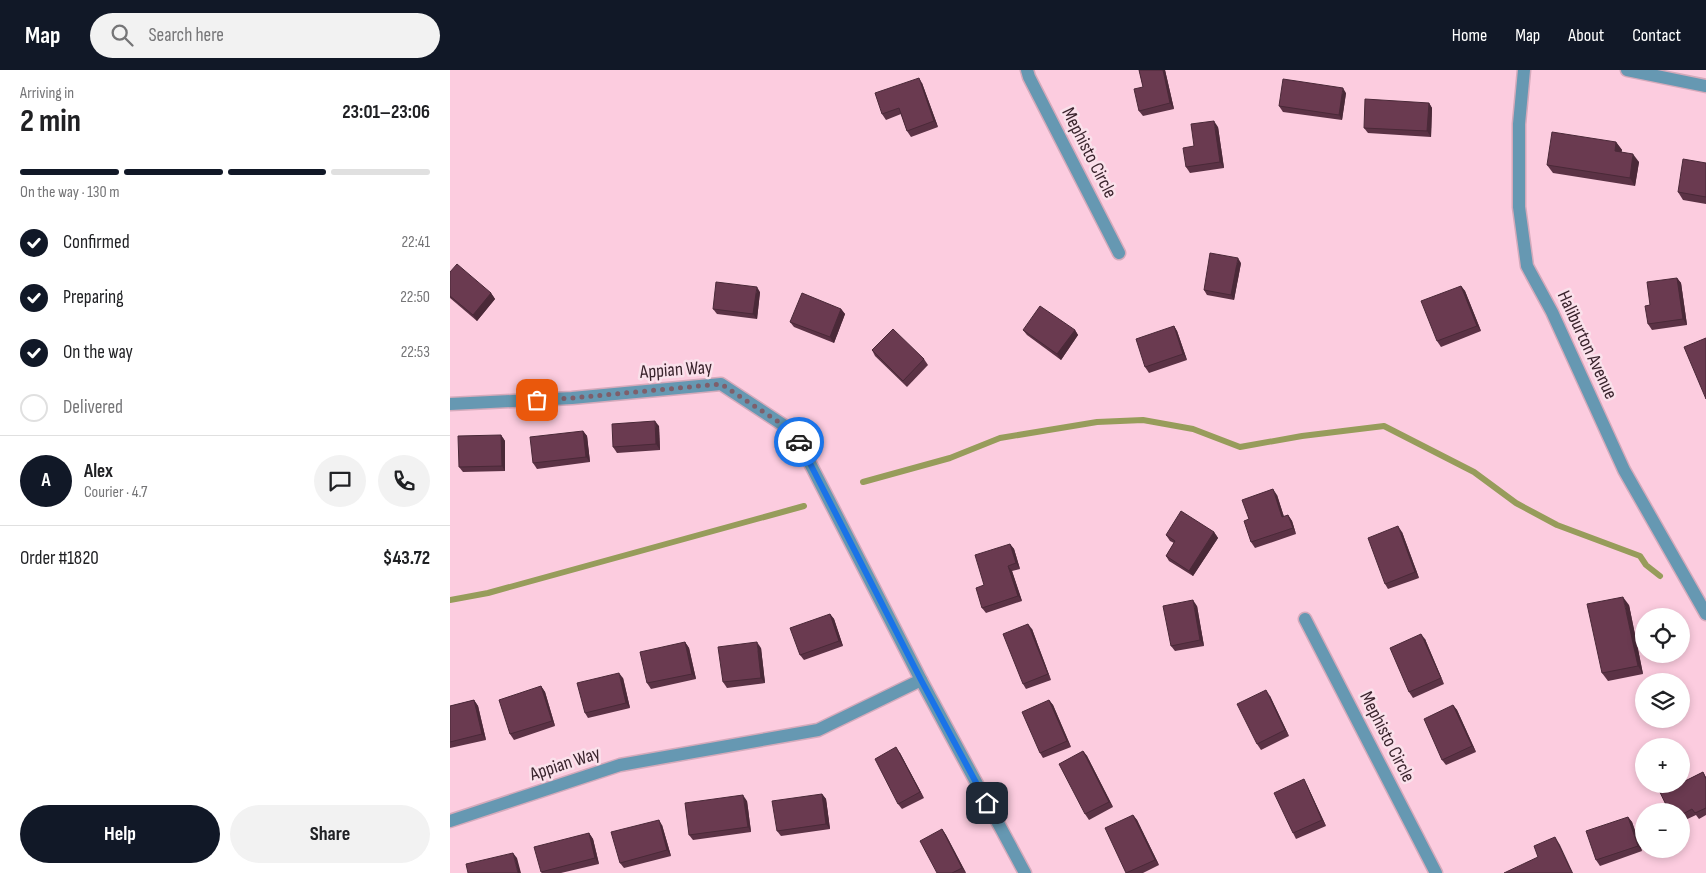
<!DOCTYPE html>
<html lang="en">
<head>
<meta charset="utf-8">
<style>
	:root { --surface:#fff; --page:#f2f2f2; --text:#202124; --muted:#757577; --line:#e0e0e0; --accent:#111827 }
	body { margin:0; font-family:"Sofia Sans Condensed",sans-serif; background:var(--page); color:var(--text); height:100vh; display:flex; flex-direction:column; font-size:19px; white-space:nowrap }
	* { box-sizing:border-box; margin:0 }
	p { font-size:16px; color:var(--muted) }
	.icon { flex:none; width:28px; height:28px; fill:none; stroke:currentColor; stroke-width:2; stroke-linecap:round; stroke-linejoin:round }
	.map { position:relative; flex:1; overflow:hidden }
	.drawer { display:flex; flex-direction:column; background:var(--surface); width:450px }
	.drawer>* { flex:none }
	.tools { position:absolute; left:1185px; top:538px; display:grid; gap:10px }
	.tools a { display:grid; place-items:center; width:55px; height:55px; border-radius:50%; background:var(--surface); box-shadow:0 2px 8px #0003; font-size:25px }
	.pin { position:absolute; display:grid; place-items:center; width:42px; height:42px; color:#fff; margin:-21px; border-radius:10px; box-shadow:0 2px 8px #0006 }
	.courier { position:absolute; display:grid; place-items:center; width:50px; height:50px; margin:-25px; border:4px solid #1a73e8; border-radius:50%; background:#fff; color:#222; box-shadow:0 1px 6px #0007 }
	.summary em { font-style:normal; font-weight:700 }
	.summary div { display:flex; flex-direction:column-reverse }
	.summary { display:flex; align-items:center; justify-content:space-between; height:85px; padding:0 20px }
	h1 { font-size:32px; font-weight:700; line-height:38px }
	.bar { display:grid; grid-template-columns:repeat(4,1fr); gap:8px 5px; align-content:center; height:60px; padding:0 20px }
	.bar i { height:6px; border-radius:4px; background:var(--line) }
	.bar .on { background:var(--accent) }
	.bar p { grid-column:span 4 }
	.line { display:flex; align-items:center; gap:12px; padding:0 20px; border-top:1px solid var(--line) }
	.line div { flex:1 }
	.round { display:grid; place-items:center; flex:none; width:52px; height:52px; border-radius:26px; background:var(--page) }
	ol { padding:0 20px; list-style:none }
	li { display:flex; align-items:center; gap:15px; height:55px }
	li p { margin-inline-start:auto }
	li .icon { padding:5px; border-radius:50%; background:var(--accent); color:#fff; stroke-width:4 }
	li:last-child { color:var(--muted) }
	li i { width:28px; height:28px; border:2px solid var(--line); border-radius:50% }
	.primary-button { display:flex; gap:10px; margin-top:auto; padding:10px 20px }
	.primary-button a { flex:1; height:58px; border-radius:30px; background:var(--accent); color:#fff; font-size:20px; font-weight:700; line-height:58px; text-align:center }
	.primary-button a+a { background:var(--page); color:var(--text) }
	header { display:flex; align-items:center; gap:30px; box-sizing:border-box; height:70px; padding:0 25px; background:var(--accent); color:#fff }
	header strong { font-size:24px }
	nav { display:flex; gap:28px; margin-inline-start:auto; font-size:18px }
	.search { width:350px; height:45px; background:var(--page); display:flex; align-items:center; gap:12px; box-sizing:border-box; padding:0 18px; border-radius:28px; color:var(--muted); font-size:19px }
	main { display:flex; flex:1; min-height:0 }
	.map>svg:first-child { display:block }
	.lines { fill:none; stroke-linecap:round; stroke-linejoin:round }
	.stream { stroke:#979c5b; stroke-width:6 }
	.minor-casing { stroke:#d5aabb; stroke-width:15 }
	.minor { stroke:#6698b2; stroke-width:12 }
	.wall { fill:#5b3245 }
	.shaded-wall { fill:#4a2938 }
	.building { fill:#6a3a50; stroke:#4a2938 }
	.done { stroke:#7e5f6b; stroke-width:5; stroke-dasharray:0 9 }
	.route { stroke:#1a73e8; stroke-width:6 }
	.labels { text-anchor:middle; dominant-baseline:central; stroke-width:5; stroke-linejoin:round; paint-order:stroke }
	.street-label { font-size:19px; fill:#3a242d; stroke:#fae1eb }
</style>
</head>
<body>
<header>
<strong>Map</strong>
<div class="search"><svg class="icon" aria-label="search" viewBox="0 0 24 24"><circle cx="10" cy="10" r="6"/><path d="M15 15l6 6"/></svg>Search here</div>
<nav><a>Home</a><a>Map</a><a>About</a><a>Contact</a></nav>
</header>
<main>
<section class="drawer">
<div class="summary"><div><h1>2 min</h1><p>Arriving in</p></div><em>23:01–23:06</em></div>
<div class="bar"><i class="on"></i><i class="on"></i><i class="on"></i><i></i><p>On the way · 130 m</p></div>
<ol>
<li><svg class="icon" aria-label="check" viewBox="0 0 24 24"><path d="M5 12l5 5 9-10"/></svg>Confirmed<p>22:41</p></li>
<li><svg class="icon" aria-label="check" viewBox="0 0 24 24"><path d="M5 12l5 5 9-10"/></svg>Preparing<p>22:50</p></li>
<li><svg class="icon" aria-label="check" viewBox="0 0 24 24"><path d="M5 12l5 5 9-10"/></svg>On the way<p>22:53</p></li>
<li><i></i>Delivered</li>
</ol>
<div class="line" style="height:90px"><b class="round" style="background:var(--accent);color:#fff">A</b><div><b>Alex</b><p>Courier · 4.7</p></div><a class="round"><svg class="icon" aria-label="chat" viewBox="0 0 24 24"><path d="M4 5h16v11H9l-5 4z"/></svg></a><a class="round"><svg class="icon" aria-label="phone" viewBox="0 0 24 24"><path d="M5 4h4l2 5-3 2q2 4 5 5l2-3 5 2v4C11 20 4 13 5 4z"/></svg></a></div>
<div class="line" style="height:65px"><div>Order #1820</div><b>$43.72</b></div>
<div class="primary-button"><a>Help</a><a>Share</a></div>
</section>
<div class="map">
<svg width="1256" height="803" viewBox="0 0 1256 803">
	<rect width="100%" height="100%" fill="#fcccdf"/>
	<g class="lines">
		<g class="stream">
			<polyline points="413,412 500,388 550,368 647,352 693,350 743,359 790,377 852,366 934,356 1024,402 1066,433 1107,455 1190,486 1196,495 1210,506"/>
			<polyline points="0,530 38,523 354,436"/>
		</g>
		<g class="minor-casing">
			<g id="minor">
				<polyline points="577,0 579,7 669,183"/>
				<polyline points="1074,0 1069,54 1069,137 1077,196 1102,242 1174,400 1256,544"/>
				<polyline points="1177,0 1256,16"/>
				<polyline points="0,334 122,328 271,314 344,362 471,610 575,803"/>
				<polyline points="855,549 986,803"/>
				<polyline points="0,751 170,695 368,660 471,610"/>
			</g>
		</g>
		<use href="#minor" class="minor"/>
	</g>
	<g class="wall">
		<polygon points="689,0 715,0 724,39 693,46 689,41 693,17"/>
		<polygon points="472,13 488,57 461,67 457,61 451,44 436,50 432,44"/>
		<polygon points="896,23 892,50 833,42 829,36"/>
		<polygon points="979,33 982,38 981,67 918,63 914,58"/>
		<polygon points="768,57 774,98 740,103 736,97 744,76"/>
		<polygon points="1166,72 1172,80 1171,82 1189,92 1185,116 1103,103 1097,95"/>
		<polygon points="1256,93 1256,134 1233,130 1228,122"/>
		<polygon points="791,193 784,230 757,225 754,220"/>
		<polygon points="0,202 41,223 45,229 27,251 0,228"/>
		<polygon points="1227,208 1231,213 1237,255 1202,260 1198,254 1200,235"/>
		<polygon points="1011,216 1015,221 1031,261 991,277 987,271"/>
		<polygon points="310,222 307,249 267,244 263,239"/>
		<polygon points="391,239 395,244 384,273 344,257 340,252"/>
		<polygon points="724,256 727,261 737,290 699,303 695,297"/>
		<polygon points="573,260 625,260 628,265 611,290 577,265"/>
		<polygon points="422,280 474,289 478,295 457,317 425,286"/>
		<polygon points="209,356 210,380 167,383 163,377"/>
		<polygon points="133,361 137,366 140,392 87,399 83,393"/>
		<polygon points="51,365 55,371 55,401 13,402 9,397"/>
		<polygon points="827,425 834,447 838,445 842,451 846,464 805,478 801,472 799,449"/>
		<polygon points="764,462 768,468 743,506 719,491 716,486 724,473 720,471 716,465"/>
		<polygon points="952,462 969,508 938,519 935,514"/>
		<polygon points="560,474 564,479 570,499 562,501 572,531 536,543 532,538 534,515"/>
		<polygon points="1179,535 1193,604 1158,611 1152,603"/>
		<polygon points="747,536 754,576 725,581 721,576"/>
		<polygon points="380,544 384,549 393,576 354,590 350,585"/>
		<polygon points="582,559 601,610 576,619 573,614"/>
		<polygon points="975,569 994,614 963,628 959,622"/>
		<polygon points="235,572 239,578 246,609 201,619 197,613"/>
		<polygon points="311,578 315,613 277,618 273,612"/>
		<polygon points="173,608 180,638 138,648 135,643"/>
		<polygon points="91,616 95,622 105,656 64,670 60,664"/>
		<polygon points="820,626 839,666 811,680 807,674"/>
		<polygon points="24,630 28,636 36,670 0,678 0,636"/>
		<polygon points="599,630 603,635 621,677 593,688 590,683"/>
		<polygon points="1003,635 1007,640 1026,682 996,695 992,690"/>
		<polygon points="633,681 637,686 663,737 639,750 635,744"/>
		<polygon points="450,683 474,728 452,739 448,734"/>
		<polygon points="1253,702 1256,707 1256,745 1249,749 1246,745 1231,752 1231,741 1227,715"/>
		<polygon points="857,715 876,756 846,769 843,763"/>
		<polygon points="372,724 376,729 380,759 331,766 327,761"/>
		<polygon points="297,731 301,762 243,770 239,765"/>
		<polygon points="683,745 687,750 709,795 693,803 676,803"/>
		<polygon points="1178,747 1182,752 1192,781 1150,796 1146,790"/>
		<polygon points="212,755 221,786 174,798 170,793"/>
		<polygon points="492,759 496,765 516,803 487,803"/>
		<polygon points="139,763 143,769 149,794 111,803 92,803 91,802"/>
	</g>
	<g class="shaded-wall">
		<polygon points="713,0 715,0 724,39 720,33"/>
		<polygon points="469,8 472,13 488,57 484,51"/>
		<polygon points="893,18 896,23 892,50 889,45"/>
		<polygon points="979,33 982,38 981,67 977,61"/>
		<polygon points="764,51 768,57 774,98 770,92"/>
		<polygon points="1166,72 1172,80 1170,89 1165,81"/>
		<polygon points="1183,84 1189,92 1185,116 1180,108"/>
		<polygon points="788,188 791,193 784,230 781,225"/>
		<polygon points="1227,208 1231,213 1237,255 1233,249"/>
		<polygon points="1011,216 1015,221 1031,261 1027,256"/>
		<polygon points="307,217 310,222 307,249 303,244"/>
		<polygon points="41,223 45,229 27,251 23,245"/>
		<polygon points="391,239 395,244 384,273 380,267"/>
		<polygon points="724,256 727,261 737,290 733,284"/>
		<polygon points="625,260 628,265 611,290 607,284"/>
		<polygon points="205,351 209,356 210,380 206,374"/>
		<polygon points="133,361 137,366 140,392 136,387"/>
		<polygon points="51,365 55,371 55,401 52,396"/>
		<polygon points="823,419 827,425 836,453 832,447"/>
		<polygon points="838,445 842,451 846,464 843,458"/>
		<polygon points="948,456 952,462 969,508 965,502"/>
		<polygon points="764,462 768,468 743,506 739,501"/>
		<polygon points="560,474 564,479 570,499 566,493"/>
		<polygon points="558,496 562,501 572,531 568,526"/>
		<polygon points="1173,527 1179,535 1193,604 1188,596"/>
		<polygon points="743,530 747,536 754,576 750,570"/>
		<polygon points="380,544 384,549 393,576 389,571"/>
		<polygon points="578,554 582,559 601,610 598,604"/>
		<polygon points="971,564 975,569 994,614 991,608"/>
		<polygon points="235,572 239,578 246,609 242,604"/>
		<polygon points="307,572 311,578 315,613 311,608"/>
		<polygon points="169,603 173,608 180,638 176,633"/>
		<polygon points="91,616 95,622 105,656 102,651"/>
		<polygon points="816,620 820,626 839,666 835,660"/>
		<polygon points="24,630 28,636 36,670 32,664"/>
		<polygon points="599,630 603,635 621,677 617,671"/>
		<polygon points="1003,635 1007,640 1026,682 1022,676"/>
		<polygon points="446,677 450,683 474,728 470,722"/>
		<polygon points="633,681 637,686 663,737 659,732"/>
		<polygon points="854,709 857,715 876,756 872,750"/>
		<polygon points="372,724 376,729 380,759 376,754"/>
		<polygon points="293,725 297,731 301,762 298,757"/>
		<polygon points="683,745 687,750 709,795 705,790"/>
		<polygon points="1178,747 1182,752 1192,781 1188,776"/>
		<polygon points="209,750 212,755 221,786 217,780"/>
		<polygon points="492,759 496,765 516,803 512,798"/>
		<polygon points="139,763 143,769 149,794 145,788"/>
		<polygon points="1105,767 1110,775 1123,803 1122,803"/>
		<polygon points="63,783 67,788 71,803 68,803"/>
	</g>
	<g class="building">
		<polygon points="689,0 713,0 720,33 689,41 684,19 693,17"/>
		<polygon points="469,8 484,51 457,61 449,38 432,44 425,23"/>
		<polygon points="833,9 893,18 889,45 829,36"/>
		<polygon points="915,29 979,33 977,61 914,58"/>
		<polygon points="764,51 770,92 736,97 733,78 744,76 741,54"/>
		<polygon points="1102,62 1166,72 1165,81 1183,84 1180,108 1097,95"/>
		<polygon points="1233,89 1256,93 1256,127 1228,122"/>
		<polygon points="760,183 788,188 781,225 754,220"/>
		<polygon points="7,194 41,223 23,245 0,226 0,202"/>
		<polygon points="1227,208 1233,249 1198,254 1195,236 1200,235 1197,212"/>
		<polygon points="266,212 307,217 303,244 263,239"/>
		<polygon points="1011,216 1027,256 987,271 971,231"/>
		<polygon points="352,223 391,239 380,267 340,252"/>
		<polygon points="590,236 625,260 607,284 573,260"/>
		<polygon points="724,256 733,284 695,297 686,269"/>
		<polygon points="443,259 474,289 453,311 422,280"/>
		<polygon points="1256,268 1256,329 1234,277"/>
		<polygon points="205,351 206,374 163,377 162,354"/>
		<polygon points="133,361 136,387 83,393 80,367"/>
		<polygon points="51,365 52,396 9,397 8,366"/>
		<polygon points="823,419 832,447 838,445 843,458 801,472 794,451 799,449 792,430"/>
		<polygon points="731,441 764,462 739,501 716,486 725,471 716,465"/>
		<polygon points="948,456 965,502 935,514 918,468"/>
		<polygon points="560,474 566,493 558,496 568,526 532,538 526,518 534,515 525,485"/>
		<polygon points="1173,527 1188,596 1152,603 1137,534"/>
		<polygon points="743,530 750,570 721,576 713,536"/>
		<polygon points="380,544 389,571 350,585 340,558"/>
		<polygon points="578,554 598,604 573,614 553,564"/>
		<polygon points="971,564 991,608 959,622 940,578"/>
		<polygon points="235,572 242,604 197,613 190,582"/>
		<polygon points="307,572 311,608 273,612 268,577"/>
		<polygon points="169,603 176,633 135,643 127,613"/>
		<polygon points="91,616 102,651 60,664 49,630"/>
		<polygon points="816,620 835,660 807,674 787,634"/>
		<polygon points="24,630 32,664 0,672 0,636"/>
		<polygon points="599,630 617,671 590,683 572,642"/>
		<polygon points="1003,635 1022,676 992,690 974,649"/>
		<polygon points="446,677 470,722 448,734 425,689"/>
		<polygon points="633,681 659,732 635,744 609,694"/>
		<polygon points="1253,702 1256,709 1256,738 1245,743 1242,739 1231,745 1231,741 1219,741 1206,714 1226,714 1226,715 1231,714 1231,713"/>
		<polygon points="854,709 872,750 843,763 824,723"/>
		<polygon points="372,724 376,754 327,761 322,731"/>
		<polygon points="293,725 298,757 239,765 235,733"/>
		<polygon points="683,745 705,790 676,803 655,758"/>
		<polygon points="1178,747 1188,776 1146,790 1136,761"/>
		<polygon points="209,750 217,780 170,793 161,762"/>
		<polygon points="492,759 512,798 502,803 487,803 470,771"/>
		<polygon points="139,763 145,788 91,802 84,777"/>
		<polygon points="1105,767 1122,803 1054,803 1088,787 1084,776"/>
		<polygon points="63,783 68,803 18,803 16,794"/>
	</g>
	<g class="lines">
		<polyline class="done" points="87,330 122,328 271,314 344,362 349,372"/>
		<polyline class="route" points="349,372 471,610 537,733"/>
	</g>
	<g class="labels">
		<g class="street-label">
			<text transform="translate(639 83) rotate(63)">Mephisto Circle</text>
			<text transform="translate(1137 275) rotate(65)">Haliburton Avenue</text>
			<text transform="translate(226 300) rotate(-4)">Appian Way</text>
			<text transform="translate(937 667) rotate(63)">Mephisto Circle</text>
			<text transform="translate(115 694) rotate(-18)">Appian Way</text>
		</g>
	</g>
</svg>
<div class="tools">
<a><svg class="icon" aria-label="locate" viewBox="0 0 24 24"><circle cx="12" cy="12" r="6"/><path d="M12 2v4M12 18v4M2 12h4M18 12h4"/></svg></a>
<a><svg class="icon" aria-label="layers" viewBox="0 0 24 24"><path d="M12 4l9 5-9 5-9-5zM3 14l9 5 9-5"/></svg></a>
<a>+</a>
<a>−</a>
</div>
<div class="pin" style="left:87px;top:330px;background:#ea580c"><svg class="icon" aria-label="bag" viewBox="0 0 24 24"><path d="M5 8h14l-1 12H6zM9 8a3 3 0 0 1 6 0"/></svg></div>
<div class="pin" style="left:537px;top:733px;background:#1f2937"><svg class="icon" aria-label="home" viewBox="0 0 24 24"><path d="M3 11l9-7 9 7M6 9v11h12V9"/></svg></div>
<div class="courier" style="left:349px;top:372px"><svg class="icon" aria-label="car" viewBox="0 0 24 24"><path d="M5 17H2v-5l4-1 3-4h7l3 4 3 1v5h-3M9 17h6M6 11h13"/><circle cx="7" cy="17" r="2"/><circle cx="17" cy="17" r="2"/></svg></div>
</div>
</main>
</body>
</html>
